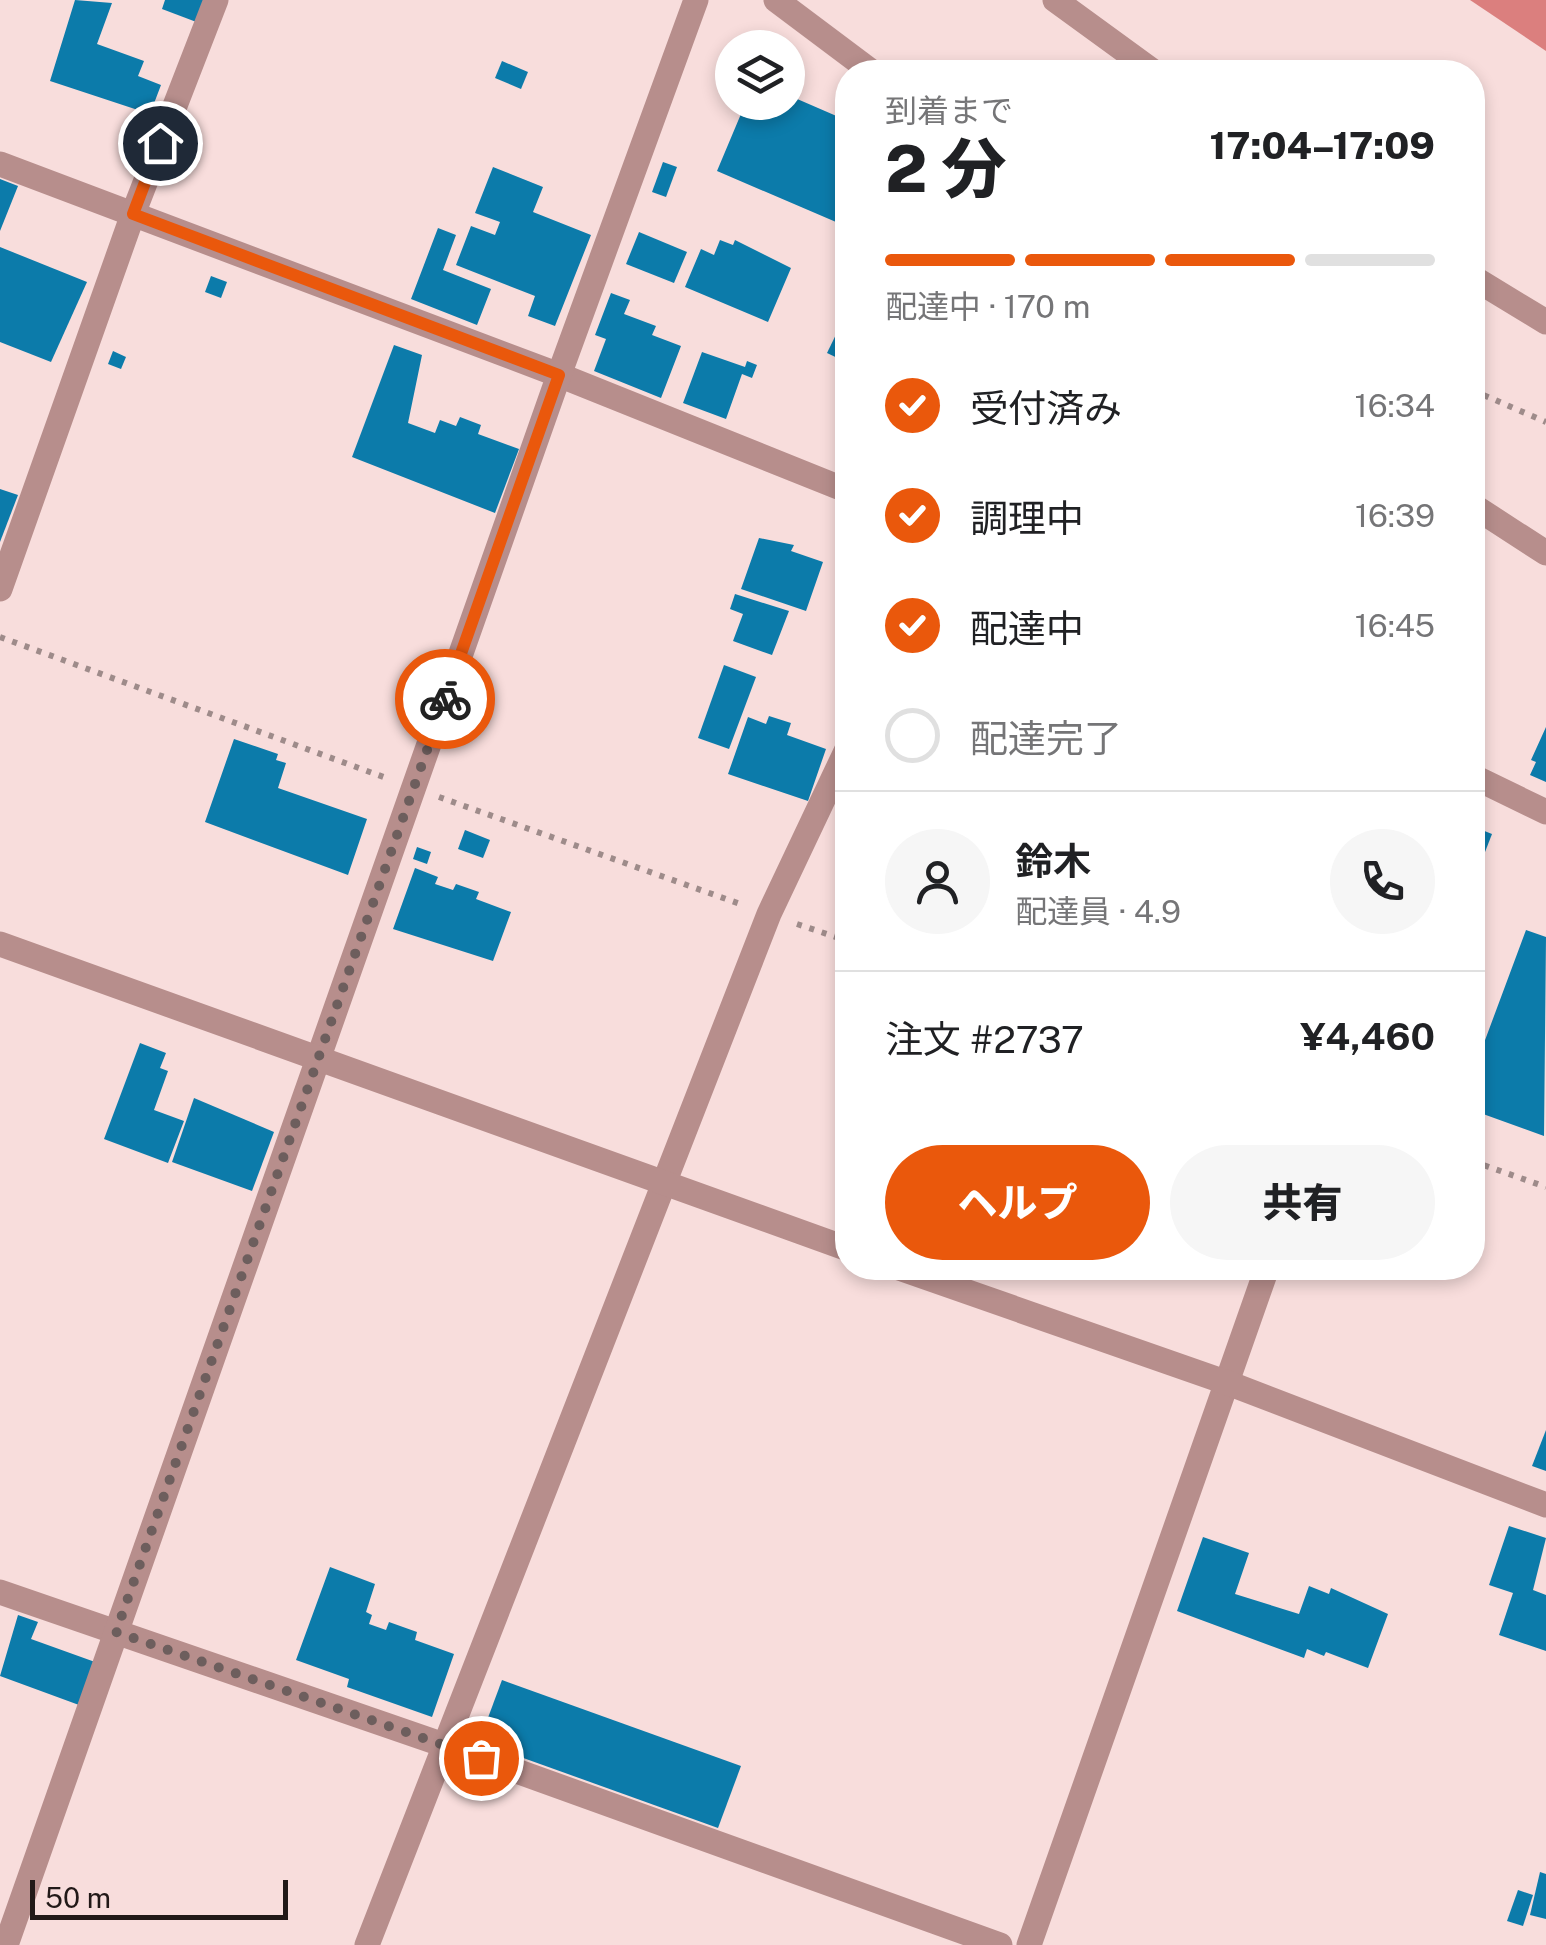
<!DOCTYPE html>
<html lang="ja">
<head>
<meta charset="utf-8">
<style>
	:root { --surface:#fff; --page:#f6f6f6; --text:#202124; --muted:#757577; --line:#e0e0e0; --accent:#ea580c }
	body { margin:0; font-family:"Public Sans","Noto Sans JP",sans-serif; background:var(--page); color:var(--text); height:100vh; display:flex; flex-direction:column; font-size:38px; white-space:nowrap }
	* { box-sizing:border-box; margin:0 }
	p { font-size:32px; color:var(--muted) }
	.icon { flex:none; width:55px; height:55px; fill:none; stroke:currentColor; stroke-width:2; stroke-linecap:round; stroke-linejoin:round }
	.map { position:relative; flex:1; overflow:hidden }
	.sheet { position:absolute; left:835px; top:60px; width:650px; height:1220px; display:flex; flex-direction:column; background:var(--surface); border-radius:40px; box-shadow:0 5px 15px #0003 }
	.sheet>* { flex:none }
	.controls { position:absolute; left:715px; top:30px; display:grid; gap:20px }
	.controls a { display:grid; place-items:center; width:90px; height:90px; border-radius:50%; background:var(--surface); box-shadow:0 5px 15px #0003; font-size:50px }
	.scale { position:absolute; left:30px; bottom:25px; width:258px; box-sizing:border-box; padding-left:10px; border:5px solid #221918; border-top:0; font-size:28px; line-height:35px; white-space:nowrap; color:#221918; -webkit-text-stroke:8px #f8dddc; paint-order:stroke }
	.pin { position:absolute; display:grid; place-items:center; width:85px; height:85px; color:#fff; margin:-42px; border:5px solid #fff; border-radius:50%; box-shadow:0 2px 10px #0007 }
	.courier { position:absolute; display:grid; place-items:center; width:100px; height:100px; margin:-50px; border:8px solid #ea580c; border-radius:50%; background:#fff; color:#222; box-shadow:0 2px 12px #0007 }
	.headline em { font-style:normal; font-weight:800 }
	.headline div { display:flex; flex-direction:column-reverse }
	.headline { display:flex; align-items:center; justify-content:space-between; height:170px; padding:0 50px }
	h1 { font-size:65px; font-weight:800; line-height:75px }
	.bar { display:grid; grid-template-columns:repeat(4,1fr); gap:15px 10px; align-content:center; height:120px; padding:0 50px }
	.bar i { height:12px; border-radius:8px; background:var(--line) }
	.bar .current { background:var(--accent) }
	.bar p { grid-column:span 4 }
	.line { display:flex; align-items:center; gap:25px; padding:0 50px; border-top:2px solid var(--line) }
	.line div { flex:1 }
	.round { display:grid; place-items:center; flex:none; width:105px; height:105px; border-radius:52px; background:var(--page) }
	ol { padding:0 50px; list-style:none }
	li { display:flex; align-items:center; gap:30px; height:110px }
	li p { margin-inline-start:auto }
	li .icon { padding:10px; border-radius:50%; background:var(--accent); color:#fff; stroke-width:4 }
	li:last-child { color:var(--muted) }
	li i { width:55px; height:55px; border:5px solid var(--line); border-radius:50% }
	.primary-button { display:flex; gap:20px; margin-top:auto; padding:20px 50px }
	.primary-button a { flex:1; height:115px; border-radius:60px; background:var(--accent); color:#fff; font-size:40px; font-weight:800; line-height:115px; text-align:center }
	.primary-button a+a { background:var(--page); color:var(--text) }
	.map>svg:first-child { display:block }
	.water { fill:#db7f7e }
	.building { fill:#0c7baa }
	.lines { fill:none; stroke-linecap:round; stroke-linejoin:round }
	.path { stroke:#9e8b8a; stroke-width:6; stroke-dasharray:5 8; stroke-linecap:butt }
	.minor { stroke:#b78e8c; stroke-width:25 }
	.tertiary { stroke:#b78e8c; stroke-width:25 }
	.done { stroke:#6d5e5d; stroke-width:10; stroke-dasharray:0 18 }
	.route { stroke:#ea580c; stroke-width:12 }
</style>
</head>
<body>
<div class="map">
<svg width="1546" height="1945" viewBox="0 0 1546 1945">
	<rect width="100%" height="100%" fill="#f8dddc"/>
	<polygon class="water" points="1470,0 1546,0 1546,51"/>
	<g class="building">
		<polygon points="75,0 112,3 97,44 144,61 138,76 161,85 150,114 50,81"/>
		<polygon points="165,0 207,0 199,23 162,9"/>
		<polygon points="502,61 528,72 521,89 495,78"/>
		<polygon points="788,95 848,121 848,215 843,225 717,171 746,102 788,102"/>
		<polygon points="663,162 677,167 666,197 652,192"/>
		<polygon points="493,167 543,187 533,212 591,235 555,326 528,316 535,296 456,265 471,226 495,235 500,222 475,213"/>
		<polygon points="0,179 18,186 0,231"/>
		<polygon points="438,228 456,235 443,270 491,289 477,325 411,299"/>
		<polygon points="639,232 687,252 674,283 626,264"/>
		<polygon points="720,240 733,245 735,240 791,268 768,322 685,287 701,249 714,255"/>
		<polygon points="0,247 87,282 51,362 0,342"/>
		<polygon points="211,276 227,282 221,298 205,292"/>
		<polygon points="611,293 630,300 624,314 656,326 652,335 681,346 661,398 594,371 606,339 595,335"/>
		<polygon points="848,310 848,363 827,353"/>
		<polygon points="394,345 422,355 408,423 435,433 440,420 456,426 460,417 481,425 478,434 519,449 495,513 352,457"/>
		<polygon points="113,351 126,357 121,369 108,364"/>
		<polygon points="702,352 745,367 747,361 757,365 752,378 742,374 726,419 683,403"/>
		<polygon points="0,489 18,495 0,542"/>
		<polygon points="759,538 794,545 791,551 823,562 806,611 741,589"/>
		<polygon points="735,594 789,611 772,655 733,641 743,614 730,609"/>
		<polygon points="724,665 756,677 729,749 698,738"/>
		<polygon points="769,716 791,723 787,735 826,749 808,801 728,774 748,717 766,724"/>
		<polygon points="1546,727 1546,782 1530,775 1536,762 1531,760"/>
		<polygon points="234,739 278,754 276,760 286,763 278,788 367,819 348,875 205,822"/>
		<polygon points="1472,826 1492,834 1473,883 1472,883"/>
		<polygon points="465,830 490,840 483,858 458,849"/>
		<polygon points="417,847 431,852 427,864 413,859"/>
		<polygon points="415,868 438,877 435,884 453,890 456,884 479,892 476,899 511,912 493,961 393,929"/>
		<polygon points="1526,930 1546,937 1544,1136 1472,1110 1472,1057 1478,1059"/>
		<polygon points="140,1043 166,1053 160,1068 168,1071 154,1110 184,1121 168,1163 104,1139"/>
		<polygon points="194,1098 274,1132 252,1191 172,1162"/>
		<polygon points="1546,1430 1546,1471 1532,1466"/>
		<polygon points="1509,1526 1546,1538 1533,1590 1546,1595 1546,1651 1499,1635 1513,1593 1489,1585"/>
		<polygon points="1203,1537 1249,1553 1235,1594 1299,1614 1309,1586 1329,1594 1331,1588 1388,1614 1368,1668 1326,1652 1324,1656 1307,1649 1304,1658 1177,1611"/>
		<polygon points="330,1567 375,1584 366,1612 372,1615 369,1624 386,1630 389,1622 417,1632 415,1640 454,1654 432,1717 347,1687 349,1679 296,1660"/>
		<polygon points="18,1615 38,1622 31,1639 95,1662 79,1705 0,1676"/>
		<polygon points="502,1680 741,1766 718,1828 479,1742"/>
		<polygon points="1540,1872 1546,1874 1546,1919 1530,1915"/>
		<polygon points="1518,1890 1533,1895 1523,1926 1507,1921"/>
	</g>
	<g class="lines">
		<g class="path">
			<polyline points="1472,390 1546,422"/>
			<polyline points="0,637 389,779"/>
			<polyline points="439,797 743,905"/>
			<polyline points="797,924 848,941"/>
			<polyline points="1472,1161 1546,1187"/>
		</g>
		<g class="minor">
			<polyline points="776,0 872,72"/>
			<polyline points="1055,0 1154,72"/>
			<polyline points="0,164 559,375 848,491"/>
			<polyline points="1472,277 1546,322"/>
			<polyline points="1472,505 1546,553"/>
			<polyline points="0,589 133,214 216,0"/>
			<polyline points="1472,776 1546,812"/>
			<polyline points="0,1592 444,1745 1000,1945"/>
			<polyline points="6,1945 559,375 696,0"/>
			<polyline points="367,1945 769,914 848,747"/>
			<polyline points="1029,1945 1267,1268"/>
		</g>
		<g class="tertiary">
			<polyline points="0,944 848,1249"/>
			<polyline points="899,1268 1228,1383 1546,1505"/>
		</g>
	</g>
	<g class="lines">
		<polyline class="done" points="445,699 116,1632 481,1758"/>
		<polyline class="route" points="160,143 133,214 559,375 445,699"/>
	</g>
</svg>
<div class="controls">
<a><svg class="icon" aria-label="layers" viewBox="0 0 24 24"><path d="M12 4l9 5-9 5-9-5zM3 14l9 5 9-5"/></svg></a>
</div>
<div class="scale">50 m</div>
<div class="pin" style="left:481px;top:1758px;background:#ea580c"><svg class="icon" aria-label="bag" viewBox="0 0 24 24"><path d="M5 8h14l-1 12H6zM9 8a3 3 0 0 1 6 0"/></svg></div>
<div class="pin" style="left:160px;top:143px;background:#1f2937"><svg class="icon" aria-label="home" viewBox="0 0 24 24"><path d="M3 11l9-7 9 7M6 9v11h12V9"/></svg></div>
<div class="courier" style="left:445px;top:699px"><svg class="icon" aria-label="bike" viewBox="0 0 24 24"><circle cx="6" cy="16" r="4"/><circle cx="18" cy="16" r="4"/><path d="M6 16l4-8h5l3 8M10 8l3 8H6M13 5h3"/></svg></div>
<section class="sheet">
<div class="headline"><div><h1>2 分</h1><p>到着まで</p></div><em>17:04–17:09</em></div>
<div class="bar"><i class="current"></i><i class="current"></i><i class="current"></i><i></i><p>配達中 · 170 m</p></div>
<ol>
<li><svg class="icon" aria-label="check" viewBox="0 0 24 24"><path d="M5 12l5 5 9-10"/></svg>受付済み<p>16:34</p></li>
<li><svg class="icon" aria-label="check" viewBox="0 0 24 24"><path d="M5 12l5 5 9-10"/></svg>調理中<p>16:39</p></li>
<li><svg class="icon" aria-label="check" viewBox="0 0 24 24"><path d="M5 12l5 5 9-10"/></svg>配達中<p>16:45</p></li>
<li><i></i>配達完了</li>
</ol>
<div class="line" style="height:180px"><a class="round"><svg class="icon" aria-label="person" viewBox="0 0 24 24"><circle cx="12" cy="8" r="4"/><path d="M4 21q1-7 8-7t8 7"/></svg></a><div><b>鈴木</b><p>配達員 · 4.9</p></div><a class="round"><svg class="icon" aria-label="phone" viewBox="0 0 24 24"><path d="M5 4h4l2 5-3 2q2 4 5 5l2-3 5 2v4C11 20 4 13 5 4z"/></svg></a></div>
<div class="line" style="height:130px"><div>注文 #2737</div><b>¥4,460</b></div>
<div class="primary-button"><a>ヘルプ</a><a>共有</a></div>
</section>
</div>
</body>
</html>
